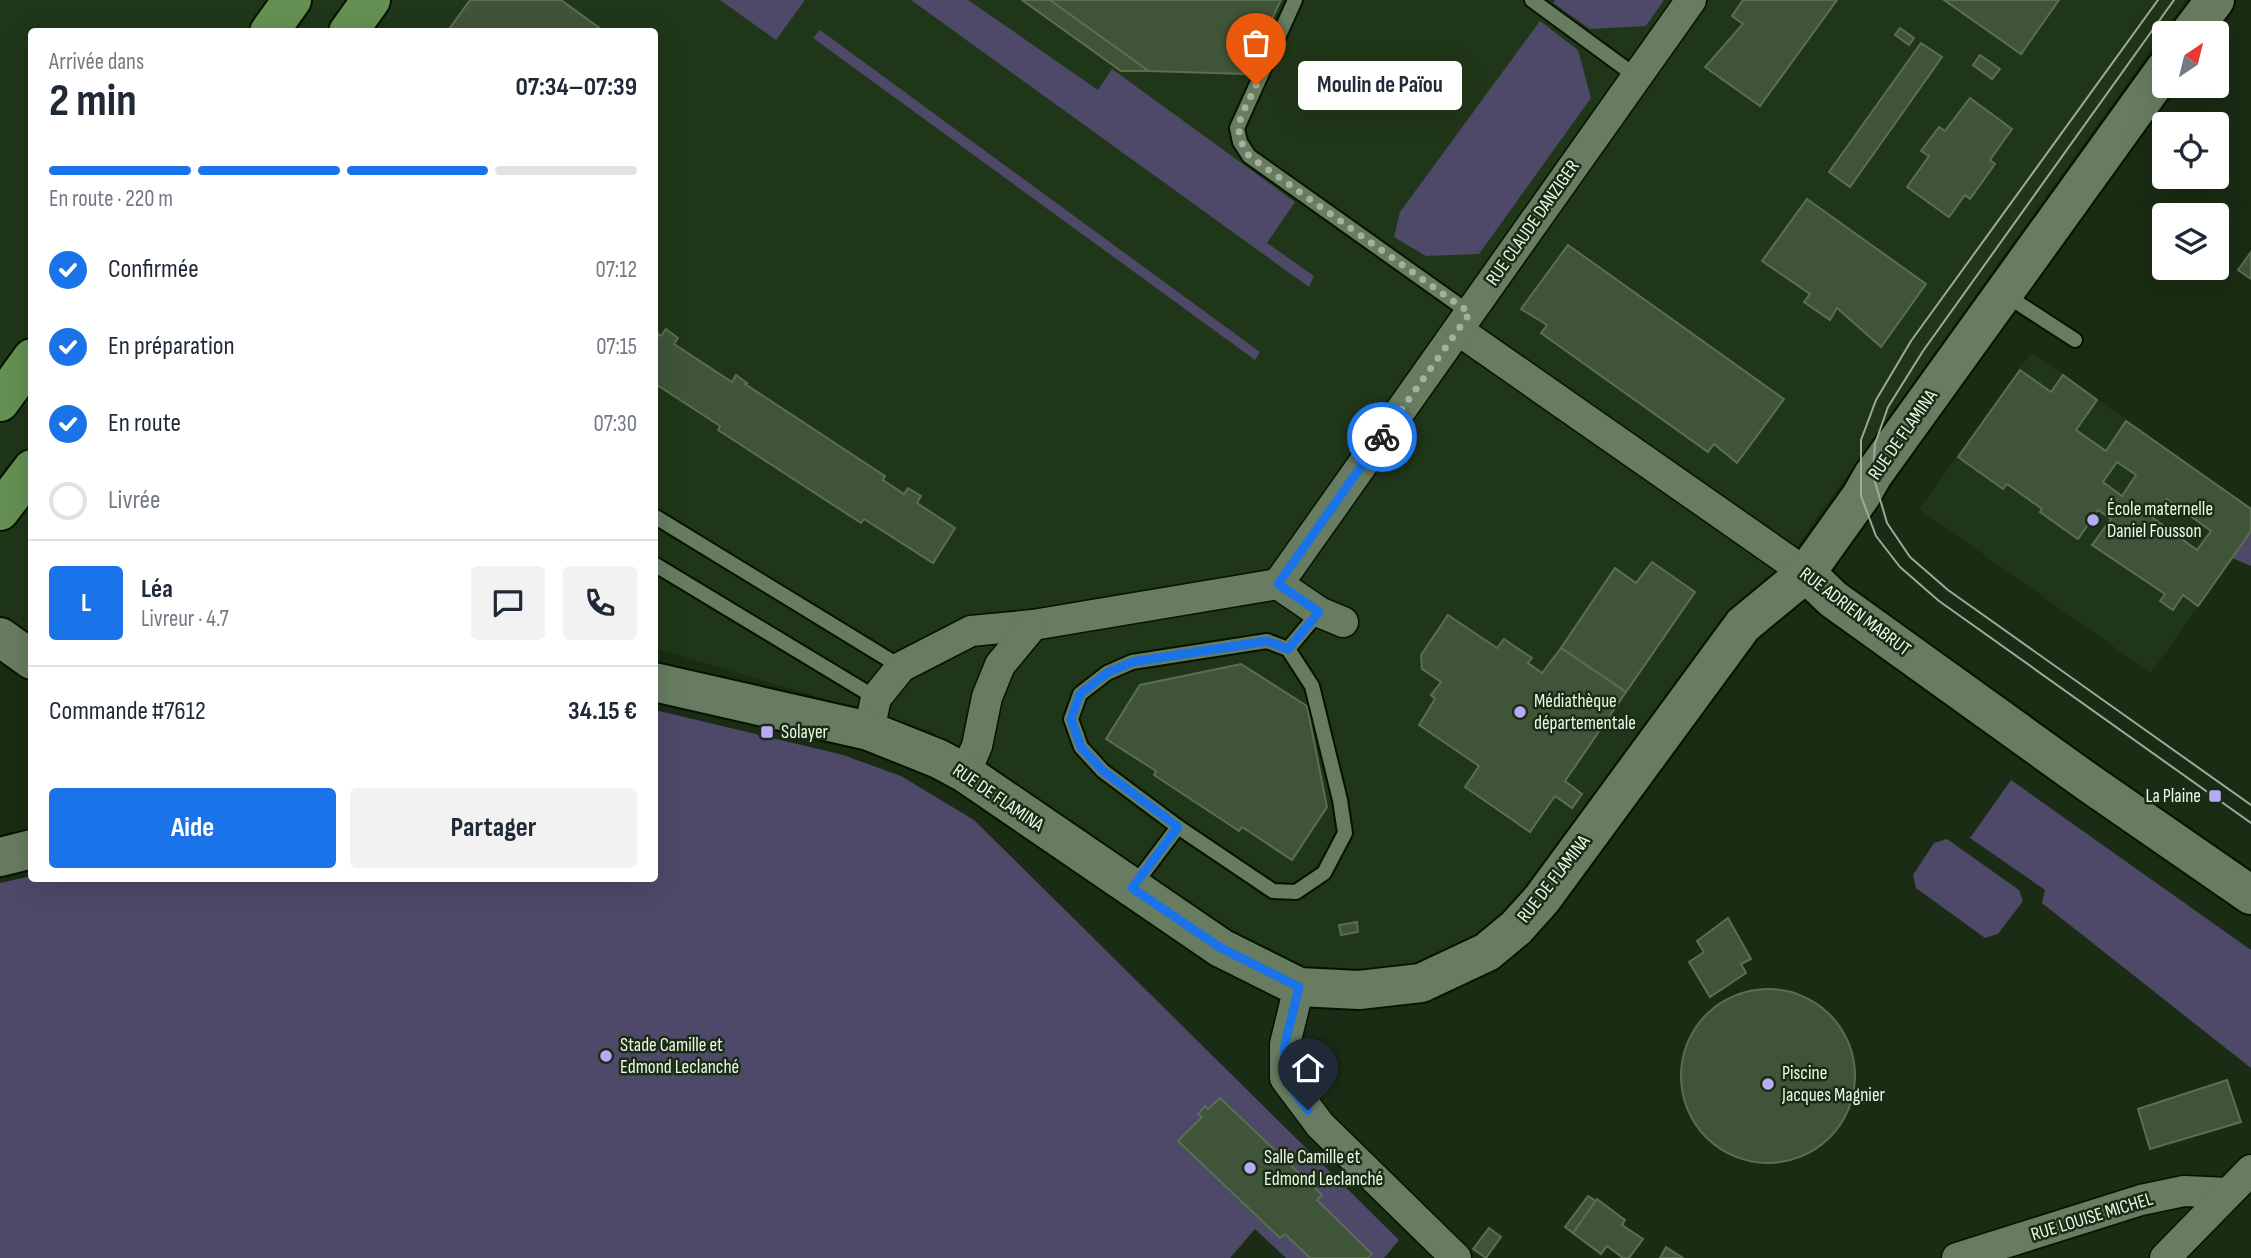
<!DOCTYPE html>
<html lang="fr">
<head>
<meta charset="utf-8">
<style>
	:root { --surface:#fff; --page:#f2f2f3; --text:#1f2937; --muted:#747a83; --line:#e0e1e3; --accent:#1a73e8 }
	body { margin:0; font-family:"Sofia Sans Condensed",sans-serif; background:var(--page); color:var(--text); height:100vh; display:flex; flex-direction:column; font-size:26px; white-space:nowrap }
	* { box-sizing:border-box; margin:0 }
	p { font-size:23px; color:var(--muted) }
	.icon { flex:none; width:38px; height:38px; fill:none; stroke:currentColor; stroke-width:2; stroke-linecap:round; stroke-linejoin:round }
	.map { position:relative; flex:1; overflow:hidden }
	.panel { position:absolute; left:28px; top:28px; width:630px; height:854px; display:flex; flex-direction:column; background:var(--surface); border-radius:7px; box-shadow:0 7px 28px #0002 }
	.panel>* { flex:none }
	.needle { width:46px; rotate:35deg }
	.tools { position:absolute; left:2152px; top:21px; display:grid; gap:14px }
	.tools a { display:grid; place-items:center; width:77px; height:77px; border-radius:7px; background:var(--surface); box-shadow:0 7px 28px #0002; font-size:35px }
	.pin { position:absolute; display:grid; place-items:center; width:60px; height:60px; color:#fff; margin:-72px -30px; border-radius:50% 50% 50% 0; rotate:-45deg; box-shadow:0 0 7px #0007 }
	.pin .icon { rotate:45deg }
	.courier { position:absolute; display:grid; place-items:center; width:70px; height:70px; margin:-35px; border:5px solid #1a73e8; border-radius:50%; background:#fff; color:#222; box-shadow:0 2px 9px #0007 }
	.bubble { position:absolute; height:49px; border-radius:7px; background:var(--surface); box-shadow:0 7px 28px #0002; font-size:23px; font-weight:700; line-height:49px; text-align:center }
	.summary em { font-style:normal; font-weight:700 }
	.summary div { display:flex; flex-direction:column-reverse }
	.summary { display:flex; align-items:center; justify-content:space-between; height:119px; padding:0 21px }
	h1 { font-size:46px; font-weight:700; line-height:52px }
	.bar { display:grid; grid-template-columns:repeat(4,1fr); gap:10px 7px; align-content:center; height:84px; padding:0 21px }
	.bar i { height:9px; border-radius:5px; background:var(--line) }
	.bar .active { background:var(--accent) }
	.bar p { grid-column:span 4 }
	.line { display:flex; align-items:center; gap:18px; padding:0 21px; border-top:2px solid var(--line) }
	.line div { flex:1 }
	.round { display:grid; place-items:center; flex:none; width:74px; height:74px; border-radius:7px; background:var(--page) }
	ol { padding:0 21px; list-style:none }
	li { display:flex; align-items:center; gap:21px; height:77px }
	li p { margin-inline-start:auto }
	li .icon { padding:7px; border-radius:50%; background:var(--accent); color:#fff; stroke-width:4 }
	li:last-child { color:var(--muted) }
	li i { width:38px; height:38px; border:4px solid var(--line); border-radius:50% }
	.cta { display:flex; gap:14px; margin-top:auto; padding:14px 21px }
	.cta a { flex:1; height:80px; border-radius:7px; background:var(--accent); color:#fff; font-size:28px; font-weight:700; line-height:80px; text-align:center }
	.cta a+a { background:var(--page); color:var(--text) }
	.map>svg:first-child { display:block }
	.built { fill:#203618 }
	.green { fill:#4e4968 }
	.building { fill:#405439; stroke:#596e52; stroke-width:2; fill-rule:evenodd }
	.lines { fill:none; stroke-linecap:round; stroke-linejoin:round }
	.lane-casing { stroke:#051401; stroke-width:18 }
	.street-casing { stroke:#051401; stroke-width:33 }
	.secondary-casing { stroke:#051401; stroke-width:42 }
	.primary-casing { stroke:#051401; stroke-width:42 }
	.lane { stroke:#677c60; stroke-width:14 }
	.street { stroke:#677c60; stroke-width:30 }
	.secondary { stroke:#677c60; stroke-width:38 }
	.primary { stroke:#659053; stroke-width:38 }
	.tram { stroke:#9dab98; stroke-width:2 }
	.done { stroke:#a3b19e; stroke-width:7; stroke-dasharray:0 12.6 }
	.route { stroke:#1a73e8; stroke-width:9 }
	.poi-dot { fill:#b7abf8; stroke:#1a2c14; stroke-width:2.5 }
	.labels { text-anchor:middle; dominant-baseline:central; stroke-width:5; stroke-linejoin:round; paint-order:stroke }
	.street-label { font-size:19px; fill:#edf9e9; stroke:#1a2c14 }
	.poi-label { font-size:19px; fill:#edf9e9; stroke:#1a2c14; text-anchor:start }
</style>
</head>
<body>
<div class="map">
<svg width="2251" height="1258" viewBox="0 0 2251 1258">
	<rect width="100%" height="100%" fill="#1a2c14"/>
	<g class="built">
		<polygon points="0,0 2186,0 1787,560 1487,952 1299,987 1132,888 930,731 655,648 654,32 32,32 31,644 0,621"/>
		<polygon points="2032,352 2251,509 2251,531 2151,673 1919,509"/>
	</g>
	<g class="green">
		<polygon points="720,0 805,0 776,40"/>
		<polygon points="911,0 968,0 1098,90 1112,69 1295,202 1267,243 1314,276 1309,287"/>
		<polygon points="1555,0 1664,0 1646,26 1590,29 1553,3"/>
		<polygon points="1540,21 1578,50 1591,98 1479,254 1426,256 1394,237 1400,212"/>
		<polygon points="820,30 1260,352 1255,360 813,38"/>
		<polygon points="2251,531 2251,566 2232,558"/>
		<polygon points="655,710 843,755 901,776 974,820 1399,1240 1384,1258 1286,1258 1255,1229 1230,1258 0,1258 0,883 31,876 32,878 654,878"/>
		<polygon points="2011,780 2251,950 2251,1068 2042,903 2045,890 1970,838"/>
		<polygon points="1947,839 2019,890 2023,901 1998,934 1985,938 1916,888 1913,875 1934,843"/>
	</g>
	<g class="building">
		<polygon points="470,0 561,0 605,32 447,32"/>
		<polygon points="1022,0 1050,0 1149,71 1121,71"/>
		<polygon points="1050,0 1281,0 1246,74 1149,71"/>
		<polygon points="1743,0 1837,0 1760,106 1705,67 1743,24 1732,16"/>
		<polygon points="1944,0 2059,0 2021,54"/>
		<polygon points="1900,28 1914,38 1909,45 1895,35"/>
		<polygon points="1921,43 1942,57 1850,187 1829,172"/>
		<polygon points="1980,55 2000,69 1992,79 1973,65"/>
		<polygon points="1970,98 2012,129 1990,160 1995,164 1970,199 1965,195 1949,217 1907,187 1929,156 1921,151 1939,127 1945,131"/>
		<polygon points="1807,199 1926,284 1881,347 1837,308 1830,320 1804,302 1810,294 1762,261"/>
		<polygon points="1568,245 1784,399 1737,463 1714,444 1708,452 1541,333 1547,325 1521,309"/>
		<polygon points="2251,252 2251,279 2238,270"/>
		<polygon points="666,329 678,338 674,344 732,382 736,375 747,383 745,384 885,476 883,480 904,494 908,488 921,496 917,503 955,528 933,563 864,519 861,523 718,430 720,426 654,383 654,331 661,336"/>
		<path d="M2020 370 2051 392 2063 375 2097 400 2076 430 2106 451 2126 421 2251 509V531L2198 606 2183 595 2173 610 2160 601 2165 594 2092 545 2111 519 2098 510 2078 539 2040 512 2042 509 2007 484 2003 489 1958 457ZM2117 462 2136 475 2122 496 2103 482ZM2167 499 2211 531 2197 550 2153 518Z"/>
		<polygon points="1652,562 1695,592 1626,692 1561,648 1615,568 1636,583"/>
		<polygon points="1448,615 1497,648 1504,639 1532,658 1528,663 1542,673 1561,648 1626,692 1565,781 1582,794 1572,808 1555,796 1530,832 1465,787 1479,766 1419,725 1435,699 1431,695 1441,682 1422,669 1421,655"/>
		<polygon points="1241,664 1307,706 1327,807 1292,860 1242,827 1239,831 1154,775 1156,771 1106,739 1140,685"/>
		<polygon points="1728,918 1751,959 1741,964 1746,973 1710,997 1689,962 1704,952 1697,941"/>
		<polygon points="1357,922 1358,932 1341,935 1339,925"/>
		<circle cx="1768" cy="1076" r="87"/>
		<polygon points="2227,1080 2241,1122 2150,1149 2138,1109"/>
		<polygon points="1220,1098 1322,1195 1317,1200 1372,1254 1368,1258 1310,1258 1285,1234 1280,1238 1178,1141 1202,1117 1198,1114 1205,1106 1208,1109"/>
		<polygon points="1588,1196 1596,1201 1573,1233 1565,1227"/>
		<polygon points="1597,1199 1625,1220 1622,1225 1643,1239 1629,1258 1623,1258 1607,1246 1601,1254 1573,1233"/>
		<polygon points="1489,1228 1501,1237 1486,1258 1473,1249"/>
		<polygon points="1666,1247 1683,1258 1660,1258"/>
	</g>
	<g class="lines">
		<g class="lane-casing">
			<g id="lane">
				<polyline points="1295,0 1237,128 1240,142 1249,156 1470,313"/>
				<polyline points="1532,0 1637,77"/>
				<polyline points="2004,294 2075,340"/>
				<polyline points="654,516 901,667"/>
				<polyline points="654,564 876,698"/>
				<polygon points="1267,641 1288,649 1312,686 1340,800 1345,833 1324,873 1296,892 1273,891 1178,827 1103,771 1081,747 1071,719 1080,694 1107,673 1132,662"/>
				<polyline points="1288,649 1319,612"/>
				<polyline points="1132,888 1178,827"/>
			</g>
		</g>
		<g class="street-casing">
			<g id="street">
				<polyline points="1458,330 1806,573"/>
				<polyline points="1278,584 1691,0"/>
				<polyline points="869,731 876,698 901,667 971,631 1033,625 1278,584 1319,612 1343,622"/>
				<polyline points="965,773 977,746 987,697 1000,665 1033,625"/>
				<polyline points="1299,987 1285,1044 1285,1078 1320,1125 1456,1258"/>
				<polyline points="1957,1258 2141,1200 2184,1191 2228,1193"/>
				<polyline points="2165,1258 2251,1170"/>
			</g>
		</g>
		<g class="secondary-casing">
			<g id="secondary">
				<polyline points="2190,33 2215,0"/>
				<polyline points="1806,573 1833,599 2089,783 2251,895"/>
				<polyline points="0,637 32,660"/>
				<polyline points="654,682 869,731 939,759 965,773 1221,948 1299,987 1359,990 1421,983 1487,952 1516,928 1542,899 1743,625 1806,573 1861,496 1873,475 2165,69"/>
				<polyline points="0,857 32,849"/>
			</g>
		</g>
		<g class="primary-casing">
			<g id="primary">
				<polyline points="269,32 292,0"/>
				<polyline points="348,32 371,0"/>
				<polyline points="0,402 32,358"/>
				<polyline points="0,511 32,469"/>
			</g>
		</g>
		<use href="#lane" class="lane"/>
		<use href="#street" class="street"/>
		<use href="#secondary" class="secondary"/>
		<use href="#primary" class="primary"/>
		<g class="tram">
			<polyline points="2158,0 1911,341 1876,400 1861,440 1861,496 1876,536 1900,567 1939,601 2251,823"/>
			<polyline points="2174,0 1923,351 1888,407 1875,444 1873,475 1887,523 1910,557 1948,590 2251,805"/>
		</g>
	</g>
	<g class="lines">
		<path class="done" d="M1256 85C1243 115 1229 126 1249 156L1470 313 1382 437"/>
		<polyline class="route" points="1308,1110 1284,1078 1285,1044 1299,987 1221,948 1132,888 1178,827 1103,771 1081,747 1071,719 1080,694 1107,673 1132,662 1267,641 1288,649 1319,612 1278,584 1382,437"/>
	</g>
	<g class="poi-dot">
		<circle cx="2093" cy="520" r="7"/>
		<circle cx="1520" cy="712" r="7"/>
		<rect x="760" y="725" width="14" height="14" rx="3.5"/>
		<rect x="2208" y="789" width="14" height="14" rx="3.5"/>
		<circle cx="606" cy="1056" r="7"/>
		<circle cx="1768" cy="1084" r="7"/>
		<circle cx="1250" cy="1168" r="7"/>
	</g>
	<g class="labels">
		<g class="street-label">
			<text transform="translate(1533 223) rotate(-55)">RUE CLAUDE DANZIGER</text>
			<text transform="translate(1903 435) rotate(-55)">RUE DE FLAMINA</text>
			<text transform="translate(1855 612) rotate(37)">RUE ADRIEN MABRUT</text>
			<text transform="translate(998 798) rotate(34)">RUE DE FLAMINA</text>
			<text transform="translate(1554 879) rotate(-52)">RUE DE FLAMINA</text>
			<text transform="translate(2092 1217) rotate(-17)">RUE LOUISE MICHEL</text>
		</g>
		<g class="poi-label">
			<text x="2107" y="509">École maternelle<tspan x="2107" dy="22">Daniel Fousson</tspan></text>
			<text x="1534" y="701">Médiathèque<tspan x="1534" dy="22">départementale</tspan></text>
			<text x="781" y="732">Solayer</text>
			<text x="2201" y="796" text-anchor="end">La Plaine</text>
			<text x="620" y="1045">Stade Camille et<tspan x="620" dy="22">Edmond Leclanché</tspan></text>
			<text x="1782" y="1073">Piscine<tspan x="1782" dy="22">Jacques Magnier</tspan></text>
			<text x="1264" y="1157">Salle Camille et<tspan x="1264" dy="22">Edmond Leclanché</tspan></text>
		</g>
	</g>
</svg>
<div class="tools">
<a><svg class="needle" viewBox="-14 -14 28 28"><path d="M0-13l5 13h-10z" fill="#e53935"/><path d="M0 13l5-13h-10z" fill="#747a83"/></svg></a>
<a><svg class="icon" aria-label="locate" viewBox="0 0 24 24"><circle cx="12" cy="12" r="6"/><path d="M12 2v4M12 18v4M2 12h4M18 12h4"/></svg></a>
<a><svg class="icon" aria-label="layers" viewBox="0 0 24 24"><path d="M12 4l9 5-9 5-9-5zM3 14l9 5 9-5"/></svg></a>
</div>
<div class="pin" style="left:1256px;top:85px;background:#ea580c"><svg class="icon" aria-label="bag" viewBox="0 0 24 24"><path d="M5 8h14l-1 12H6zM9 8a3 3 0 0 1 6 0"/></svg></div>
<div class="pin" style="left:1308px;top:1110px;background:#1f2937"><svg class="icon" aria-label="home" viewBox="0 0 24 24"><path d="M3 11l9-7 9 7M6 9v11h12V9"/></svg></div>
<div class="courier" style="left:1382px;top:437px"><svg class="icon" aria-label="bike" viewBox="0 0 24 24"><circle cx="6" cy="16" r="4"/><circle cx="18" cy="16" r="4"/><path d="M6 16l4-8h5l3 8M10 8l3 8H6M13 5h3"/></svg></div>
<div class="bubble" style="left:1298px;top:61px;width:164px">Moulin de Païou</div>
<section class="panel">
<div class="summary"><div><h1>2 min</h1><p>Arrivée dans</p></div><em>07:34–07:39</em></div>
<div class="bar"><i class="active"></i><i class="active"></i><i class="active"></i><i></i><p>En route · 220 m</p></div>
<ol>
<li><svg class="icon" aria-label="check" viewBox="0 0 24 24"><path d="M5 12l5 5 9-10"/></svg>Confirmée<p>07:12</p></li>
<li><svg class="icon" aria-label="check" viewBox="0 0 24 24"><path d="M5 12l5 5 9-10"/></svg>En préparation<p>07:15</p></li>
<li><svg class="icon" aria-label="check" viewBox="0 0 24 24"><path d="M5 12l5 5 9-10"/></svg>En route<p>07:30</p></li>
<li><i></i>Livrée</li>
</ol>
<div class="line" style="height:126px"><b class="round" style="background:var(--accent);color:#fff">L</b><div><b>Léa</b><p>Livreur · 4.7</p></div><a class="round"><svg class="icon" aria-label="chat" viewBox="0 0 24 24"><path d="M4 5h16v11H9l-5 4z"/></svg></a><a class="round"><svg class="icon" aria-label="phone" viewBox="0 0 24 24"><path d="M5 4h4l2 5-3 2q2 4 5 5l2-3 5 2v4C11 20 4 13 5 4z"/></svg></a></div>
<div class="line" style="height:91px"><div>Commande #7612</div><b>34.15 €</b></div>
<div class="cta"><a>Aide</a><a>Partager</a></div>
</section>
</div>
</body>
</html>
